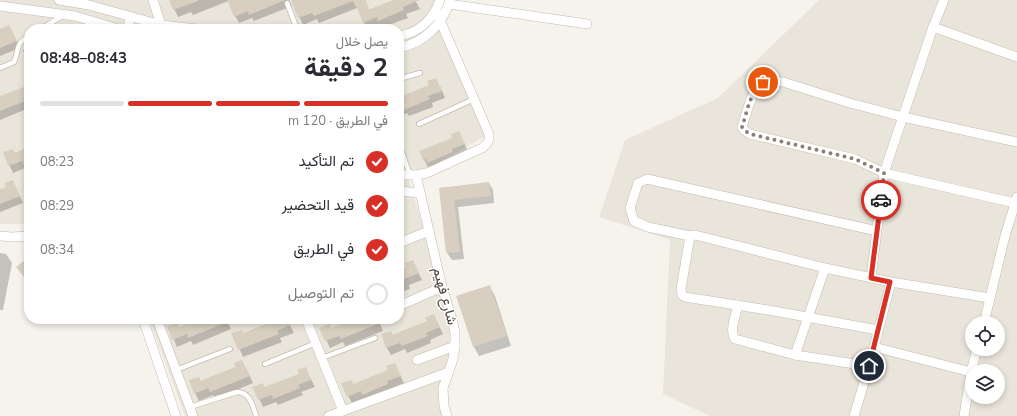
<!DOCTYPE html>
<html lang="ar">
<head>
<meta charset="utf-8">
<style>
	:root { --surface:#fff; --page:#f2f2f3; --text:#2b2b33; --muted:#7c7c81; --line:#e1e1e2; --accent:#d93025 }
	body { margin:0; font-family:"Nunito Sans",Vazirmatn,sans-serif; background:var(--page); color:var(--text); direction:rtl; height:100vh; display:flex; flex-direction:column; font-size:15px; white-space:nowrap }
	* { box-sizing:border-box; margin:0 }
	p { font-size:13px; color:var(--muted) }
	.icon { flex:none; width:22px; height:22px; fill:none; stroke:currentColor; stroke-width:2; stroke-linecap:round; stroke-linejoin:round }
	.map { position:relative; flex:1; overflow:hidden; direction:ltr }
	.side { position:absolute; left:24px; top:24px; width:380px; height:300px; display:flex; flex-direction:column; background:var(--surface); border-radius:16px; box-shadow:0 2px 6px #0003; direction:rtl }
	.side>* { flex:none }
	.controls { position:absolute; left:965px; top:316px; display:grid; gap:8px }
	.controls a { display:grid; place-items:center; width:40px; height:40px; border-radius:50%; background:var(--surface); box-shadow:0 2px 6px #0003; font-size:20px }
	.pin { position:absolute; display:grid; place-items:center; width:34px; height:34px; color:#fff; margin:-17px; border:2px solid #fff; border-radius:50%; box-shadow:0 1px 4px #0007 }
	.courier { position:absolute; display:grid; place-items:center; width:40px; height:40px; margin:-20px; border:3px solid #d93025; border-radius:50%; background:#fff; color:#222; box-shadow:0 1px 5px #0007 }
	.headline em { font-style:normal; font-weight:700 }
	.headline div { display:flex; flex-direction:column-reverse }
	.headline { display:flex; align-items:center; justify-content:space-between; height:68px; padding:0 16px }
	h1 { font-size:26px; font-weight:700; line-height:30px }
	.bar { display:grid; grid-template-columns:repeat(4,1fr); gap:6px 4px; align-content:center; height:48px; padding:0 16px }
	.bar i { height:5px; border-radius:3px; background:var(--line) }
	.bar .selected { background:var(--accent) }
	.bar p { grid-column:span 4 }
	ol { padding:0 16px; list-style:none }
	li { display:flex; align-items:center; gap:12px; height:44px }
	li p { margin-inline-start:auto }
	li .icon { padding:4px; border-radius:50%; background:var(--accent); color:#fff; stroke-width:4 }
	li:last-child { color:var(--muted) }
	li i { width:22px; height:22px; border:2px solid var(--line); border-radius:50% }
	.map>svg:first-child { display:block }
	.residential { fill:#eae5da; fill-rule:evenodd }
	.shadow { fill:#0003 }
	.building { fill:#d8cfc1 }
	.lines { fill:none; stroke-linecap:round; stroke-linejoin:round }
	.service-casing { stroke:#c2bbae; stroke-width:6 }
	.minor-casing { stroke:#c2bbae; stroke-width:10 }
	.service { stroke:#fff; stroke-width:4.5 }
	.minor { stroke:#fff; stroke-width:9 }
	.done { stroke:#878178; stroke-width:4; stroke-dasharray:0 7.2 }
	.route { stroke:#d93025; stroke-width:5 }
	.labels { text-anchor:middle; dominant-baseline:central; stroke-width:3; stroke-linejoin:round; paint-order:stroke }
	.street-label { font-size:14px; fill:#4b4439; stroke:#fff }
</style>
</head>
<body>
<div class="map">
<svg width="1017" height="416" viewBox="0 0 1017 416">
	<rect width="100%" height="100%" fill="#f6f3ec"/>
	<g class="residential">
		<polygon points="0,0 442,0 434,19 486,136 428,168 406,172 457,333 444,391 450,416 185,416 149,319 399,319 399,29 29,29 29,224 0,224"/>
		<path d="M819 0H1017V416H710L663 394 670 240 599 217 625 140 718 98ZM972 323H998V349H972ZM972 371H998V397H972Z"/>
	</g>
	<g class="shadow">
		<polygon points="170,0 231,0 193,15 191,12 178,17"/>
		<polygon points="251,0 289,0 292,6 254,21 252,18 239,23 235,16"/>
		<polygon points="320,0 353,0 357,8 319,23 317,19 303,25 294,5"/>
		<polygon points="395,0 415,0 420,9 406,14 408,18 383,27 381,24 367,29 364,22 367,7 369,10"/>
		<polygon points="9,26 20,48 0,56 0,34"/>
		<polygon points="29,48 29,67 23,50"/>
		<polygon points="29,82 29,108 0,120 0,97 25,87 24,84"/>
		<polygon points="440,86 445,98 432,103 433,107 409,116 407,113 399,116 399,98"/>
		<polygon points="459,132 468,151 432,169 430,166 428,167 420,152 454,138"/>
		<polygon points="29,148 29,171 27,167 13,173 4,153 13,150 15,154"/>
		<polygon points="489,183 493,190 494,203 458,207 464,259 452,260 447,253 440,188"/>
		<polygon points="16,188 23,203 0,212 0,190"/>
		<polygon points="29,204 29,217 25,205"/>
		<polygon points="399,219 402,225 399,226"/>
		<polygon points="0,253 6,254 12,263 3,310 0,310"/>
		<polygon points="416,268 422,280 409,285 410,289 399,293 399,271"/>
		<polygon points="490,287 495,296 511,346 479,356 474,347 458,297"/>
		<polygon points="201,319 226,319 231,329 193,345 191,341 177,347 169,327 179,328"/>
		<polygon points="278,319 287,319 294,333 280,338 282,342 243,357 233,333 243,334 279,320"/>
		<polygon points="356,319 378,319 383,331 345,346 343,342 330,348 321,328 331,329"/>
		<polygon points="437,322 443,334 430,340 431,343 407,353 405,349 391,355 387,348 391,332 393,336"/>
		<polygon points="246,368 253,383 215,399 213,395 199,401 195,393 199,378 201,382"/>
		<polygon points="305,368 315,387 301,392 303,395 278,405 276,402 263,407 254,387 264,388 300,374"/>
		<polygon points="389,370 398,371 404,383 390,389 392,392 352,403 348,396 353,385"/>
	</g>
	<g class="building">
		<polygon points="169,0 198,0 198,1 173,10"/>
		<polygon points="227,0 285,0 249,15 248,11 234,17"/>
		<polygon points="291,0 353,0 353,1 314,16 312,13 298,18"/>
		<polygon points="354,0 366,0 369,10 393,0 420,0 403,7 404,10 378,21 377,17 363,23"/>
		<polygon points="9,25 17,41 0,48 0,29"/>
		<polygon points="436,78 442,91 428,96 430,99 404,110 402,106 399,107 399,97 429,85 427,81"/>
		<polygon points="29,85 29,96 23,98 25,101 0,111 0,96"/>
		<polygon points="459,131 465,144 452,149 453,152 427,163 426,159 423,160 419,151 452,138 451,134"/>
		<polygon points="29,147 29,176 22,161 8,166 3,152 13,149 14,153"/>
		<polygon points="13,180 20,196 0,204 0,189 6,187 4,183"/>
		<polygon points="489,182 491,196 454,200 460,252 446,253 439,188"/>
		<polygon points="29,257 29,283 16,267"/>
		<polygon points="413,260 419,273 399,281 399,269 406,267 404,263"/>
		<polygon points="490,285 507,336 473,347 456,296"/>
		<polygon points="434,314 440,327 426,333 428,336 402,346 400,343 386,348 381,334 391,331 392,335 427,321 425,318"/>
		<polygon points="199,319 235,319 188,338 187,334 172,340 167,326 178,323 179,327"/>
		<polygon points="279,319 288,319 290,325 277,331 279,334 238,350 231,333 242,330 243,333"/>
		<polygon points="354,319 390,319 341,339 339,336 325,341 319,328 330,324 331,328"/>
		<polygon points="242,360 250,376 210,392 208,388 194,394 189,380 199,377 200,381 235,367 234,363"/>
		<polygon points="395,363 401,376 387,381 388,384 362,395 361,391 347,397 341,383 352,380 353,384 388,370 386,366"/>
		<polygon points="306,367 311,380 298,385 300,388 273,399 272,395 258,400 252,387 263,383 264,387 299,374 297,370"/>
	</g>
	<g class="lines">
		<g class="service-casing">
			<g id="service">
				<polyline points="287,3 297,29"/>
				<polyline points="41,29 62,16"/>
				<path d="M0 68 14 62C20 48 14 45 29 36"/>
				<polyline points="399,79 420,73"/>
				<polyline points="419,124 474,99"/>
				<polyline points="400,147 410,175"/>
				<polyline points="322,358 375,338"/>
				<polyline points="265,364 316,343"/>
				<polyline points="176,370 230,349"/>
				<path d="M190 407 237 392C250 392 252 405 256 415"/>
			</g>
		</g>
		<g class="minor-casing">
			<g id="minor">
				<polyline points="59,0 89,5 161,25 197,29"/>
				<polyline points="153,0 161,25"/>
				<polyline points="449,4 587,24"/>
				<polyline points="0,6 75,16 118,29"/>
				<polyline points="933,27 1017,57"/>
				<polyline points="128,29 130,17"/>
				<path d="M399 36C419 33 434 19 440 0"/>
				<path d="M399 48C424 43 443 24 450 0"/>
				<path d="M399 175H416L427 173 482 148C488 144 490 140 489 134L436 11"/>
				<polyline points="416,175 442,287 452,319 455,332 455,346 453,359 443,388 444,406 447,416"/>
				<polyline points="399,191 420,193"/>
				<path d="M1015 203 884 173 855 159 750 134 744 130 742 127C746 116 752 86 764 82 769 79 777 81 783 82L850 103 903 117 1017 142"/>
				<polyline points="0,236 12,237 29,236"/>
				<polyline points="690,236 648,227 634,221 630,208 638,183 647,179 877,231"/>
				<polyline points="399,243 429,231"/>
				<polyline points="871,278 884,173 933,27 944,0"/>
				<path d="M738 305C736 315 729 330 735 339L795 355 869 366"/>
				<polyline points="399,306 442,287"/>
				<polyline points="143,319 176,416"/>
				<polyline points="157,319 193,416"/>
				<polyline points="306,319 343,411"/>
				<polyline points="984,323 1005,236 1017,197"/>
				<polyline points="878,330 774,311 685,297 682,295 681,289 690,236 695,235 825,268 891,282 990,298"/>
				<polyline points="874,347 971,372"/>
				<polyline points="795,355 825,268"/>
				<polyline points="417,360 455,346"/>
				<polyline points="329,416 449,372"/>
				<polyline points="854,416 869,366 891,282"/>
				<polyline points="964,416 971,372 977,349"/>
			</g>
		</g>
		<use href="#service" class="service"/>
		<use href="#minor" class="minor"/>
	</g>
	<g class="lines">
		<path class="done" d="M763 82C750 92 747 112 742 127L744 130 750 134 855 159 884 173 881 200"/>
		<polyline class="route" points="869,366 890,282 871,278 881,200"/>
	</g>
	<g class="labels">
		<g class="street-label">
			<text transform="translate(445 296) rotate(75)">شارع فهيم</text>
		</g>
	</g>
</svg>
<div class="controls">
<a><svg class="icon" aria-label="locate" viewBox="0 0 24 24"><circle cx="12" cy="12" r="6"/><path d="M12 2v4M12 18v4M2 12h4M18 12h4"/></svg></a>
<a><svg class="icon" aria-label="layers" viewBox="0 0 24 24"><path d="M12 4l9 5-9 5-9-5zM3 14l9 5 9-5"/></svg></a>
</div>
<div class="pin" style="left:763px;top:82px;background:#ea580c"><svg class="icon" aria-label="bag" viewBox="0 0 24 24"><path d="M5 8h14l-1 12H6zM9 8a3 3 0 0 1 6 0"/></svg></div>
<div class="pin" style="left:869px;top:366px;background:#1f2937"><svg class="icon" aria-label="home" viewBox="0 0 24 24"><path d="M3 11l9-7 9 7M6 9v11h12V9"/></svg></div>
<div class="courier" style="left:881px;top:200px"><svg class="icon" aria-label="car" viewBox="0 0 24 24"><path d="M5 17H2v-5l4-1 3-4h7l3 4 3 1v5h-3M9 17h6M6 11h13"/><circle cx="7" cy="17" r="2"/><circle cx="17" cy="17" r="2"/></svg></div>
<section class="side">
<div class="headline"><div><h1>2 دقيقة</h1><p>يصل خلال</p></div><em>08:43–08:48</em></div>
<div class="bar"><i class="selected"></i><i class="selected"></i><i class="selected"></i><i></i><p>في الطريق · 120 m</p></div>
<ol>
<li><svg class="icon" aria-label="check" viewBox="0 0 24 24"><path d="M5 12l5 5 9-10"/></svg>تم التأكيد<p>08:23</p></li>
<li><svg class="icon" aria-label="check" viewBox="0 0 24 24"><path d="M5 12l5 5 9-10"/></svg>قيد التحضير<p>08:29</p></li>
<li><svg class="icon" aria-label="check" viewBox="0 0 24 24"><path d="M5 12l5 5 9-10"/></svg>في الطريق<p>08:34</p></li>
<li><i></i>تم التوصيل</li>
</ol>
</section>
</div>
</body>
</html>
